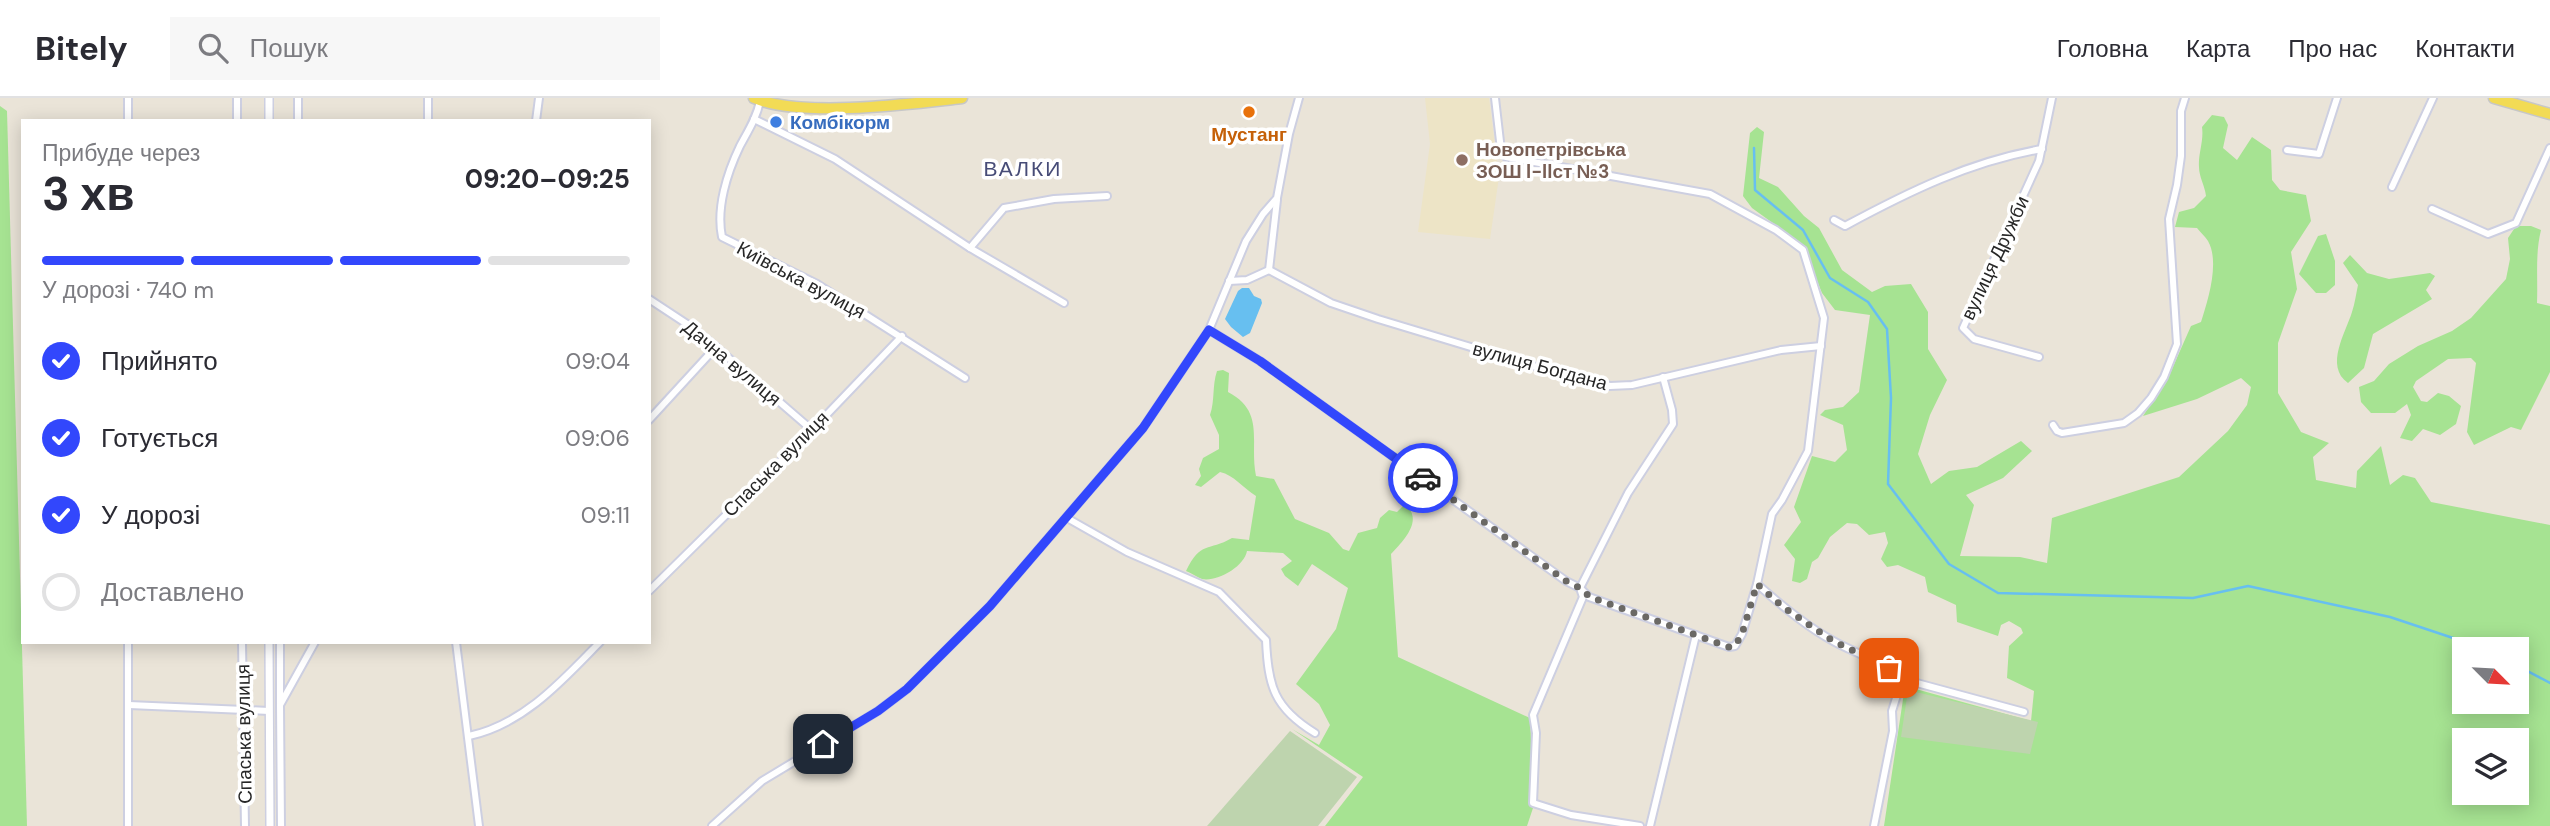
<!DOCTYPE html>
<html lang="uk">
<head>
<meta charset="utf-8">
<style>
	:root { --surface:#fff; --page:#f7f7f7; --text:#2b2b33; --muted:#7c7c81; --line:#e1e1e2; --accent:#3247fc }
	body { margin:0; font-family:"DM Sans",sans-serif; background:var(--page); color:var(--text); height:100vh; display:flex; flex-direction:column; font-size:26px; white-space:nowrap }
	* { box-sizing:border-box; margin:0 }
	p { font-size:23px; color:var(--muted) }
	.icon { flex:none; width:38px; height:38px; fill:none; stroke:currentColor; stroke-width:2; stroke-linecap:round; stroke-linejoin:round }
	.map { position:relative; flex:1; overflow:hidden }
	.sheet { position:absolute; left:21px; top:21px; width:630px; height:525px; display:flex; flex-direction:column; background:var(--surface); border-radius:0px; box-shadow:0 4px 18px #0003 }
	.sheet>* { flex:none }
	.needle { width:46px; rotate:114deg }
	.controls { position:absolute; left:2452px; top:539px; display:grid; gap:14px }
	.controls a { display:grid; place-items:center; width:77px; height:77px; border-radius:0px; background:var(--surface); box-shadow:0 4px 18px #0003; font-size:35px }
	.pin { position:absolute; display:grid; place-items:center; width:60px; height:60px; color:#fff; margin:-30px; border-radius:14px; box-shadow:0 4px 10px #0006 }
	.courier { position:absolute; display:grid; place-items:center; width:70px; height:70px; margin:-35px; border:5px solid #3247fc; border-radius:50%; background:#fff; color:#222; box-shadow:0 2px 9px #0007 }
	.overview em { font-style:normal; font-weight:700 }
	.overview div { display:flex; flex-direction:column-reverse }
	.overview { display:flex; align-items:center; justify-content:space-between; height:119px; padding:0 21px }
	h1 { font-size:46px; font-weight:700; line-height:52px }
	.bar { display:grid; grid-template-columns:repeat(4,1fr); gap:10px 7px; align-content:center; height:84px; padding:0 21px }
	.bar i { height:9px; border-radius:5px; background:var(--line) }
	.bar .selected { background:var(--accent) }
	.bar p { grid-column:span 4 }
	ol { padding:0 21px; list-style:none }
	li { display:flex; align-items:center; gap:21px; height:77px }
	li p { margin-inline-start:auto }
	li .icon { padding:7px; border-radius:50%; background:var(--accent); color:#fff; stroke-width:4 }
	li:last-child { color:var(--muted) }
	li i { width:38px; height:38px; border:4px solid var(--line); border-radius:50% }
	header { display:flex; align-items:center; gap:42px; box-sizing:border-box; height:98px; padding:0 35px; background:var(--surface); border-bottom:2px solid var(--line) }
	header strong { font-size:33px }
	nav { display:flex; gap:38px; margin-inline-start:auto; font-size:24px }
	.search { width:490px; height:63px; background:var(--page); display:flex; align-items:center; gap:18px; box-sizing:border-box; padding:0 24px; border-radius:0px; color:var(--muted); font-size:26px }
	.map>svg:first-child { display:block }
	.education { fill:#ede4c6 }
	.green { fill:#a6e392; fill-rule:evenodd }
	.cemetery { fill:#bed4ae }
	.water { fill:#67bff0 }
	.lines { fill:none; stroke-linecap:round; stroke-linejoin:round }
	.stream { stroke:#67bff0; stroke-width:2.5 }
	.minor-casing { stroke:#cdcfe1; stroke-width:10 }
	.tertiary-casing { stroke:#cdcfe1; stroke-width:10 }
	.primary-casing { stroke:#c7c7c7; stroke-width:13 }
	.minor { stroke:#fff; stroke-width:6 }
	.tertiary { stroke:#fff; stroke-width:7 }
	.primary { stroke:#f2db55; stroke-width:10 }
	.done { stroke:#6b6965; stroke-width:7; stroke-dasharray:0 12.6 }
	.route { stroke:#3247fc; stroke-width:9 }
	.food-dot { fill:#e8710a; stroke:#fff; stroke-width:2.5 }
	.shop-dot { fill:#3f7fe0; stroke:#fff; stroke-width:2.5 }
	.education-dot { fill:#8d6e63; stroke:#fff; stroke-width:2.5 }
	.labels { text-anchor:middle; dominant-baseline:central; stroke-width:7; stroke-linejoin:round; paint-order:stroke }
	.shop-label { font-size:19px; font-weight:bold; fill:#366cbe; stroke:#fff; text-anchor:start }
	.food-label { font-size:19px; font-weight:bold; fill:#c56008; stroke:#fff }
	.education-label { font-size:19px; font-weight:bold; fill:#785e54; stroke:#fff; text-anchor:start }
	.street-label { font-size:19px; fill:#272727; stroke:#fff }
	.neighbourhood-label { font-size:21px; letter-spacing:2px; fill:#474c77; stroke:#fff }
</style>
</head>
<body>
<header>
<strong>Bitely</strong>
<div class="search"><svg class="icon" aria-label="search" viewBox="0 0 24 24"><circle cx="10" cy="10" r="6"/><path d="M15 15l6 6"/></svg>Пошук</div>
<nav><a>Головна</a><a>Карта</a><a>Про нас</a><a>Контакти</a></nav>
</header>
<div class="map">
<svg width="2550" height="728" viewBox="0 0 2550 728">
	<rect width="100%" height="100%" fill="#eae4d8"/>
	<polygon class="education" points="1425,0 1489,0 1499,79 1490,141 1418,134 1430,46"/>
	<g class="green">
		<polygon points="0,8 7,13 27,728 0,728"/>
		<path d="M2212 17 2224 19 2228 27 2223 50 2237 62 2252 39 2271 52 2272 82 2280 92 2306 97 2311 123 2291 154 2297 191 2278 245V295L2301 334 2329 345 2313 359 2316 382 2356 390 2357 373 2381 348 2390 387 2403 377 2415 380 2431 404 2550 427V728H1884L1905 588 2031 623 2034 593 2007 580 2009 548 2023 535 2021 530 2009 523 2001 527 1998 538 1957 524 1956 507 1928 494 1925 479 1898 467 1887 469 1881 461 1888 445 1885 434 1869 437 1857 426 1847 425 1830 439 1818 460 1812 464 1807 481 1800 485 1792 483 1795 461 1784 447 1801 424 1794 409 1812 358 1835 364 1847 352 1843 327 1820 317 1825 312 1843 309 1859 294 1870 217 1835 212 1822 195 1802 146 1752 110 1743 98 1750 35 1757 29 1764 34 1759 80 1778 89 1804 118 1819 130 1842 172 1872 194 1885 188 1911 186 1928 214V251L1947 282 1930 317 1918 356 1931 386 1949 373 1977 369 2021 343 2032 353 2003 380 1966 397 1974 407 1960 458 2020 459 2047 465 2052 420 2179 379 2228 333 2247 307 2251 289 2241 280 2197 301 2143 318 2168 280 2191 228 2201 224C2208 202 2220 164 2208 143 2205 138 2200 134 2197 130L2175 129 2179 114 2194 110 2206 98C2205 88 2199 79 2199 69 2198 56 2204 43 2202 29ZM2464 551H2516V604H2464ZM2464 642H2516V695H2464Z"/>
		<path d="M2516 128H2531L2541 132C2535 156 2538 180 2537 205L2550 208V274L2521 332 2511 329 2474 347 2467 334 2476 265 2471 260 2448 261 2416 283 2413 289 2421 303 2427 304 2438 295 2449 298 2461 308 2456 326 2440 337 2423 331 2412 343 2400 340 2411 317 2407 306 2395 315H2371L2361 304 2359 289 2374 283 2389 266 2418 248 2452 233 2471 220 2506 181 2510 161 2508 140Z"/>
		<polygon points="2326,136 2335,163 2335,187 2326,195 2316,195 2299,176 2318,138"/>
		<path d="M2350 157 2367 175 2389 181 2430 175 2435 178 2426 192 2432 201 2373 236 2364 270 2348 285C2324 268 2346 234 2352 214 2355 205 2356 196 2358 187L2343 165Z"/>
		<path d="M1223 272 1229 275 1228 294C1266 314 1249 344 1256 378L1274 381 1295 421 1329 435 1343 451 1349 453 1358 435 1377 430 1380 420 1389 412 1397 414 1405 406C1424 422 1404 442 1391 456L1398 559 1530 620 1534 707 1527 728H1325L1363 679 1292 631 1319 647 1330 627 1319 606 1296 586 1336 531 1348 490 1312 466 1298 488 1285 478 1281 471 1292 463 1283 455 1247 453C1244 469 1217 484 1202 481 1197 479 1191 475 1186 473 1201 442 1208 454 1232 440L1249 442 1256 398C1243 390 1234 377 1220 374L1201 389 1195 387 1201 378 1199 371 1203 360 1219 351V337L1210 317C1215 302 1212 288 1217 273Z"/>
	</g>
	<g class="cemetery">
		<polygon points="1908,592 2038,624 2030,656 1901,639"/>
		<polygon points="1290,633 1357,679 1318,728 1207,728"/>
	</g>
	<polygon class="water" points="1242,190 1249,190 1254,198 1261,201 1262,205 1250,235 1243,239 1231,229 1225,221 1238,193"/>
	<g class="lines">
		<g class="stream">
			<polyline points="1754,50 1755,92 1803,132 1830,180 1868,204 1887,231 1891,300 1888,386 1949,466 1998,495 2193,500 2248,488 2390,519 2486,551"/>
			<polyline points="2516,567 2550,585"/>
		</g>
		<g class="minor-casing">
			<g id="minor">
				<polyline points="128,0 128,23"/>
				<polyline points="237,0 237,23"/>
				<polyline points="298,0 298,23"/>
				<polyline points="428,0 428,23"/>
				<path d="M760 3C757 19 748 33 740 48 727 75 716 110 722 139L817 186 965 280"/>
				<polyline points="754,21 835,61 970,150 1064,205"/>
				<polyline points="536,23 539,0"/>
				<polyline points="2287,52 2319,56 2337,0"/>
				<polyline points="2392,89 2433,0"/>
				<polyline points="2432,111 2488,136 2516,125 2550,50"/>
				<path d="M1834 122 1845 128C1908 94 1971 63 2042 51"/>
				<polyline points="970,150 1004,110 1054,101 1107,98"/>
				<polyline points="1269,172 1331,205 1378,221 1570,279 1610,288 1632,287 1781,252 1821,248"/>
				<polyline points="1269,172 1277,102"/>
				<polyline points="1229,183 1247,182 1269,172"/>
				<polyline points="649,201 690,228 716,249 812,332"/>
				<polyline points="1209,232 1260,263 1566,483 1580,490 1589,499 1729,549 1735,548 1742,536 1757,486 1772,416 1782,402 1808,353 1824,220 1803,152 1776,132 1710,96 1506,59 1501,52 1495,0"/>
				<polyline points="2039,259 1974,241 1963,230 2039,63 2052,0"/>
				<polyline points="649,322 716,249"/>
				<polyline points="2053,327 2057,333 2062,335 2124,325 2138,315 2151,300 2164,279 2177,246 2169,121 2177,87 2181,58 2181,13 2185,0"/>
				<path d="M1067 420 1127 454 1219 494 1266 542C1268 588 1274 610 1315 635"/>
				<path d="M1757 486C1781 507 1807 529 1835 544 1858 556 1882 564 1902 581L2024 614"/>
				<polyline points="649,493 812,332 902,238"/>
				<polyline points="242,544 245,728"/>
				<polyline points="280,544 280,605"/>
				<polyline points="456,544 479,728"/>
				<polyline points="129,607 269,613"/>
				<path d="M469 638C524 626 562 583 600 544"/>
				<polyline points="128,728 128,544"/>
				<polyline points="281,728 280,607 315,544"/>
				<polyline points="712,728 762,683 878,613 907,591 990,508 1143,330 1209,232 1246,143 1263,116 1277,100 1289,36 1299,0"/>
				<polyline points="1640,728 1571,717 1533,705 1536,635 1533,617 1583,499 1580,490 1628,395 1673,326 1672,312 1663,279"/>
				<polyline points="1650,728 1696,537"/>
				<polyline points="1874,728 1893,633 1892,613 1902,581"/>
			</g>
		</g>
		<g class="tertiary-casing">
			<g id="tertiary">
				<polyline points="269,0 269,23"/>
				<polyline points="269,544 270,728"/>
			</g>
		</g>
		<g class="primary-casing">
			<g id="primary">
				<path d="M754 0C802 20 909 6 962 0"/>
				<polyline points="2494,0 2550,16"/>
			</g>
		</g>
		<use href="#minor" class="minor"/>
		<use href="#tertiary" class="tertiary"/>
		<use href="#primary" class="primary"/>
	</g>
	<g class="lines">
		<polyline class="done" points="1423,380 1566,483 1580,490 1590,499 1729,549 1735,548 1742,536 1757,486 1783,509 1833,543 1889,570"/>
		<polyline class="route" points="823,646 878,613 907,591 990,508 1143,330 1209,232 1260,263 1423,380"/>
	</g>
	<circle class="food-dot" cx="1249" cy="14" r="7"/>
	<circle class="shop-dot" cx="776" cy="24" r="7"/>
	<circle class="education-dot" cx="1462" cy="62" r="7"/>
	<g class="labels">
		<g class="shop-label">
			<text x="790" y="24">Комбікорм</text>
		</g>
		<g class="food-label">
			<text x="1249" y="36">Мустанг</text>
		</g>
		<g class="education-label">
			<text x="1476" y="51">Новопетрівська<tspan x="1476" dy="22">ЗОШ I-IIст №3</tspan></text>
		</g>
		<g class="street-label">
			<text transform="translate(1995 160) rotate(-65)">вулиця Дружби</text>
			<text transform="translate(801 182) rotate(28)">Київська вулиця</text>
			<text transform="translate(732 265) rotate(40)">Дачна вулиця</text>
			<text transform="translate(1540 268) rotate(15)">вулиця Богдана</text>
			<text transform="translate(776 366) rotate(-45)">Спаська вулиця</text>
			<text transform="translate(244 636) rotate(-91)">Спаська вулиця</text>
		</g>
		<g class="neighbourhood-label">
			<text x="1023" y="71">ВАЛКИ</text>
		</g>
	</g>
</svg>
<div class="controls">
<a><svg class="needle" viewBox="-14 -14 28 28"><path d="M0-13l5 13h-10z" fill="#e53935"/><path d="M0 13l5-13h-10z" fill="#7c7c81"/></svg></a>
<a><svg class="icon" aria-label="layers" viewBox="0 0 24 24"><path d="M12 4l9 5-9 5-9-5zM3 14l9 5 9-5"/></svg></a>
</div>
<div class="pin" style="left:1889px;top:570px;background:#ea580c"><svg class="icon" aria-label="bag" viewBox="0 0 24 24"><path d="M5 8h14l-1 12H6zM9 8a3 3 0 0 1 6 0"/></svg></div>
<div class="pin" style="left:823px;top:646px;background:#1f2937"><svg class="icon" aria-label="home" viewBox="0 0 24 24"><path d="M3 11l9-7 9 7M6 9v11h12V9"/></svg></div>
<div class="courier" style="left:1423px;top:380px"><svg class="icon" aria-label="car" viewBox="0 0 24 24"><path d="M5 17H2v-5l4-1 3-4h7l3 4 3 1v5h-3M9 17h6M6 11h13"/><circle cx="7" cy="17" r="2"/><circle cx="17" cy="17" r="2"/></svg></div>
<section class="sheet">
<div class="overview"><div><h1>3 хв</h1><p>Прибуде через</p></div><em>09:20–09:25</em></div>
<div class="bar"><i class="selected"></i><i class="selected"></i><i class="selected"></i><i></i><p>У дорозі · 740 m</p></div>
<ol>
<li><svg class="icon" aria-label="check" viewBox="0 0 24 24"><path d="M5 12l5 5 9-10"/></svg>Прийнято<p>09:04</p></li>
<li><svg class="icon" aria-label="check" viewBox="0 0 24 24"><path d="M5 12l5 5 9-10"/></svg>Готується<p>09:06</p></li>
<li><svg class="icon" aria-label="check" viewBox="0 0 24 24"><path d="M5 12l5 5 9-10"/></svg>У дорозі<p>09:11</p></li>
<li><i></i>Доставлено</li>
</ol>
</section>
</div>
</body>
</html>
